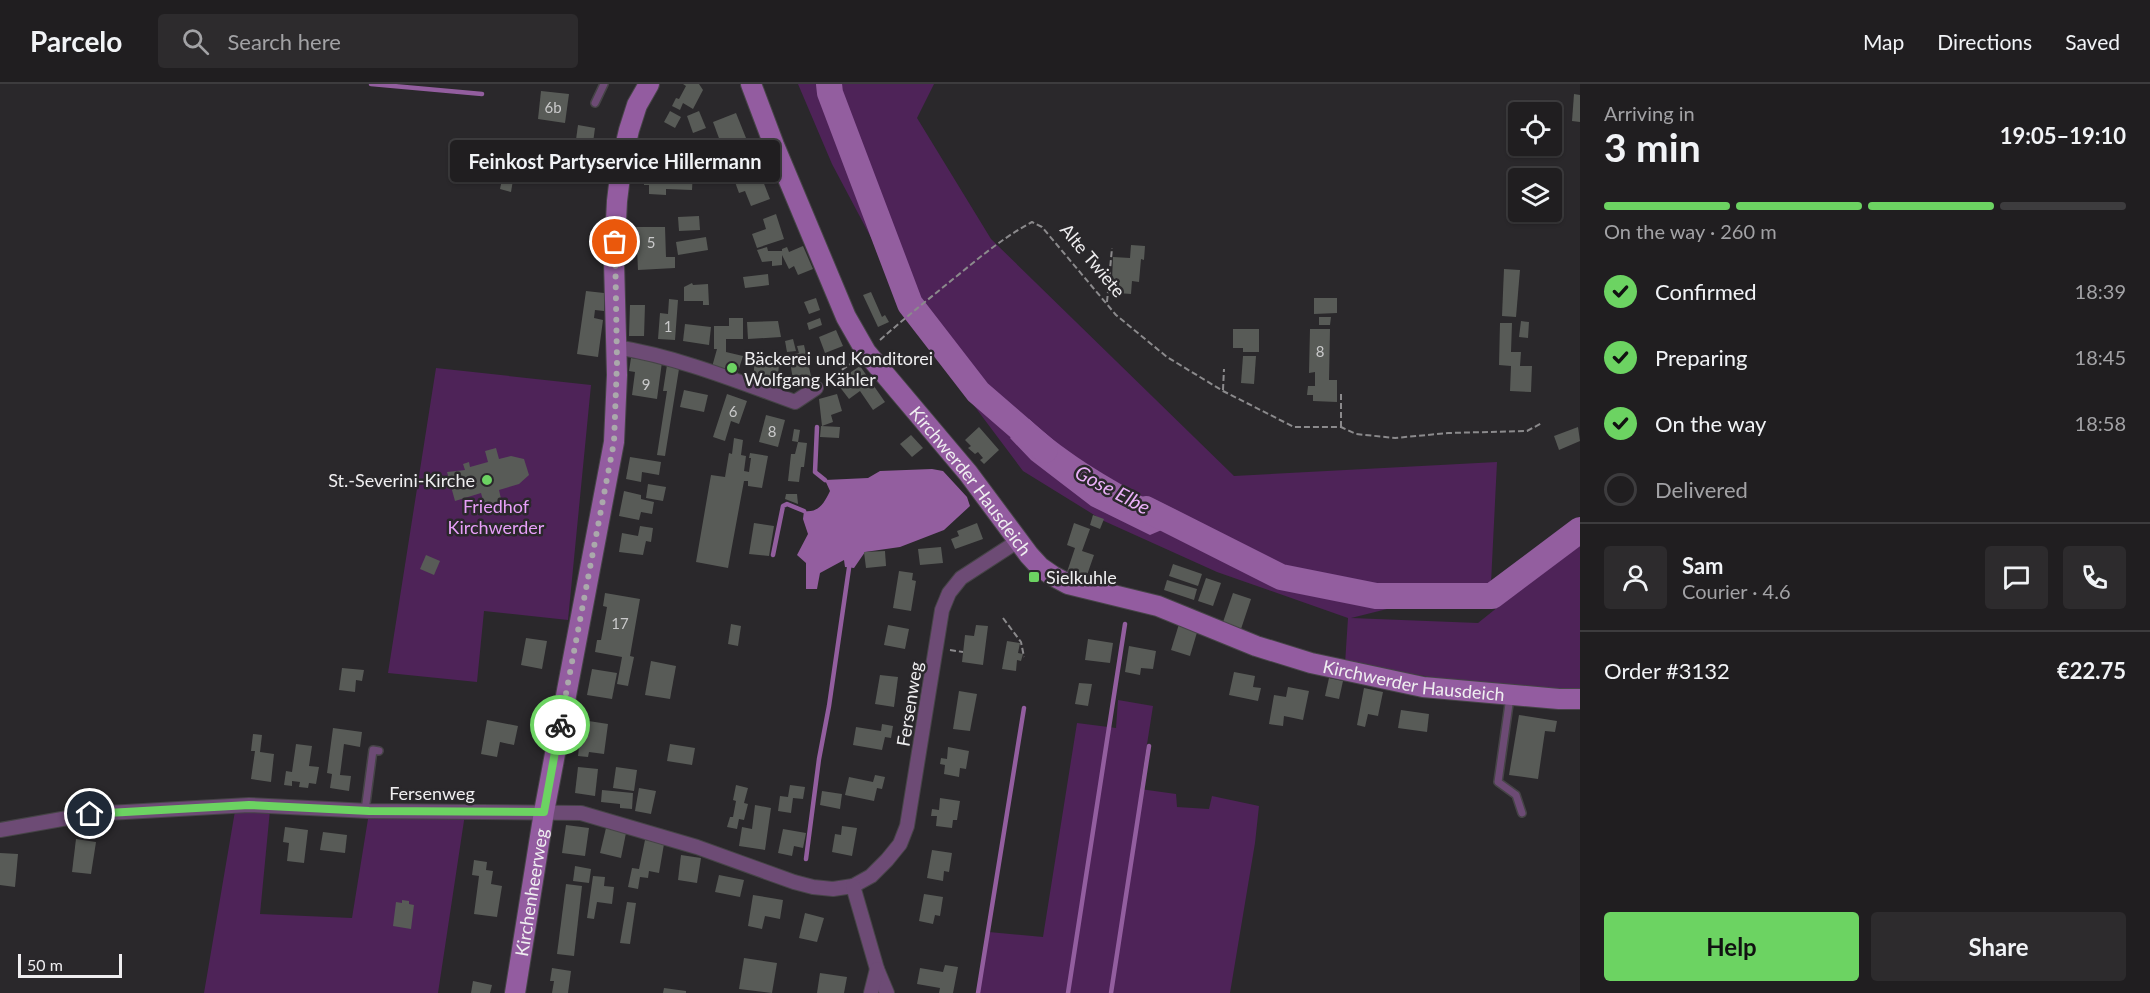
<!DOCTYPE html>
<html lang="en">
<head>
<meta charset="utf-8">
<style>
	:root { --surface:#201e20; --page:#2d2b2d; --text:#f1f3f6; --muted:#a2a2a5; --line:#3d3c3e; --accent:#6cd362 }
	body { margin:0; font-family:Lato,sans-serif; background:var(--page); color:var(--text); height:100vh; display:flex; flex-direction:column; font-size:22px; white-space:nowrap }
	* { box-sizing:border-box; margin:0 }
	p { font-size:20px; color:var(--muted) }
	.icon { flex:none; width:33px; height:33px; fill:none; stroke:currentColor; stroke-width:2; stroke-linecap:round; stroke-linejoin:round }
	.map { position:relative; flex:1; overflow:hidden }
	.sheet { display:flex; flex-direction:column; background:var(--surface); width:570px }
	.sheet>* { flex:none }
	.buttons { position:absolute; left:1508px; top:18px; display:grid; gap:12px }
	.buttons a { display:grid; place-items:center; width:54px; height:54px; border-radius:6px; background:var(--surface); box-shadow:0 2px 4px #0004,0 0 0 2px var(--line); font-size:30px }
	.scale { position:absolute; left:18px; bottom:15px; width:104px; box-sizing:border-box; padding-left:6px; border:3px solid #efeef0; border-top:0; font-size:16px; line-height:21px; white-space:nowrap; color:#efeef0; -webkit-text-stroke:4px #2a282b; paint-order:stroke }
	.pin { position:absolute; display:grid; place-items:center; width:51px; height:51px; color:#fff; margin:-26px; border:3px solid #fff; border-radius:50%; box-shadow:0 2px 6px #0007 }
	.courier { position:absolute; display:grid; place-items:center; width:60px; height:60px; margin:-30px; border:4px solid #6cd362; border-radius:50%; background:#fff; color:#222; box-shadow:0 2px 8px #0007 }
	.bubble { position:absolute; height:42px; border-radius:6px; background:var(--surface); box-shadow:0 2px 4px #0004,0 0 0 2px var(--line); font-size:20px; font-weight:700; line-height:42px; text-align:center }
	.summary em { font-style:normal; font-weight:700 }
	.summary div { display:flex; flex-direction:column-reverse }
	.summary { display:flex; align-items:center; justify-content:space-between; height:102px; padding:0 24px }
	h1 { font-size:39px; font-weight:700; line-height:45px }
	.bar { display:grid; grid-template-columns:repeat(4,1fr); gap:9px 6px; align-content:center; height:72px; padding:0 24px }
	.bar i { height:8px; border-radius:4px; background:var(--line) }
	.bar .on { background:var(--accent) }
	.bar p { grid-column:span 4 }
	.line { display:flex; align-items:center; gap:15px; padding:0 24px; border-top:2px solid var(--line) }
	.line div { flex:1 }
	.round { display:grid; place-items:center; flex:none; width:63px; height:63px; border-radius:6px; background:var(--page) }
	ol { padding:0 24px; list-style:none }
	li { display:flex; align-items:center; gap:18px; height:66px }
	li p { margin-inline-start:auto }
	li .icon { padding:6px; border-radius:50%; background:var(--accent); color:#111; stroke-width:4 }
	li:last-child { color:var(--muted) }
	li i { width:33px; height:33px; border:3px solid var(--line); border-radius:50% }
	.primary-button { display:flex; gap:12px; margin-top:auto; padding:12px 24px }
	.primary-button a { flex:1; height:69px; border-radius:6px; background:var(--accent); color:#111; font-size:24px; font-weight:700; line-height:69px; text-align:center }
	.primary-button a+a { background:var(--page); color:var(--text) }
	header { display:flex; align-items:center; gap:36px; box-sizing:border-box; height:84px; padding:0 30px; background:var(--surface); border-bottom:2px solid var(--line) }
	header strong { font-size:28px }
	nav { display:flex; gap:33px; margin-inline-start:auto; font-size:21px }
	.search { width:420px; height:54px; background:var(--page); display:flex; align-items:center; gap:15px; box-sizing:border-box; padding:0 21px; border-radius:6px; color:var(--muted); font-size:22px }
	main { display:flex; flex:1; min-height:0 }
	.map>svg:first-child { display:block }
	.green { fill:#4e2358 }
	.water { fill:#935e9f }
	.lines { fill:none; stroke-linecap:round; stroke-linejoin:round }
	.stream { stroke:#935e9f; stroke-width:4.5 }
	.river { stroke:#935e9f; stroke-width:26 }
	.building { fill:#585b57 }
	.lane-casing { stroke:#464447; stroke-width:10 }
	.street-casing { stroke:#464447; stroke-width:16 }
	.secondary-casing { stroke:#464447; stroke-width:22 }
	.path { stroke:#8b8a8c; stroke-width:2; stroke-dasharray:6 3; stroke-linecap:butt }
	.lane { stroke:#6d4b75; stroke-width:7 }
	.street { stroke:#6d4b75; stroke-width:14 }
	.secondary { stroke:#935ca0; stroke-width:20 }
	.done { stroke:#aaa9ab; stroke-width:6; stroke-dasharray:0 10.8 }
	.route { stroke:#6cd362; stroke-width:8 }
	.poi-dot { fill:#6cd362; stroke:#2a282b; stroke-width:2 }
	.labels { text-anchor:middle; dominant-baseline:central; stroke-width:5; stroke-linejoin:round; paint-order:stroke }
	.number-label { font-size:15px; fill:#c9c9ca }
	.street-label { font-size:18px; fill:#efeef0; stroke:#2a282b }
	.poi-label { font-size:18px; fill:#efeef0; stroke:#2a282b; text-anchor:start }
	.park-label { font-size:18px; fill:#e79ff8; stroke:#2a282b }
	.water-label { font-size:20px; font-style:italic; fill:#eab0f8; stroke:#2a282b }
</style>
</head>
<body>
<header>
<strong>Parcelo</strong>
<div class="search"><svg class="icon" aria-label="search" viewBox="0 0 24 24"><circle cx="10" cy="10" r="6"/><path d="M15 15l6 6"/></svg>Search here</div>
<nav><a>Map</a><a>Directions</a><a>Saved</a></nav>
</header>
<main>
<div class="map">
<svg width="1580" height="909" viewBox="0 0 1580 909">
	<rect width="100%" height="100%" fill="#2a282b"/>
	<g class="green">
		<polygon points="798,0 934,0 917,34 991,155 1234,392 1497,378 1491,499 1351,534 1478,539 1580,457 1580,606 1556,607 1438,594 1345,580 1348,534 1217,488 1104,437 1023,387 927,259 832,80"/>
		<polygon points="436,284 591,301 568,536 484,527 477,598 388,589"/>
		<polygon points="1118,616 1153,622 1140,705 1176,710 1177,723 1209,725 1212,712 1259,722 1255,759 1230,909 979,909 989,848 1043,853 1077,639 1116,644"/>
		<polygon points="270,726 260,830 352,834 368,735 465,730 438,909 204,909 235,727"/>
	</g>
	<g class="water">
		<path d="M1029 335C1074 377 1131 406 1185 436L1150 451 1091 422 1031 376 1010 354Z"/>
		<path d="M932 385 943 387 967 413 970 422 944 446 900 463 865 468 854 484 845 483 844 476 820 489 817 505H806V479L797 471 808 450 803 435 804 427C819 429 824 419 830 407L825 396 868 394 880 387Z"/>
	</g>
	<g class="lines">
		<g class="stream">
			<polyline points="371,0 482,10"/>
			<polyline points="817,343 815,388 825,396"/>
			<polyline points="773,471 783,422 787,420 804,427"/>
			<polyline points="806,775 819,675 829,622 849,484"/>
			<polyline points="978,909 1024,624"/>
			<polyline points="1068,909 1125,540"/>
			<polyline points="1111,909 1149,662"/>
		</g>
		<g class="river">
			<polyline points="829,0 830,9 910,220 978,308 1045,366"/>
			<polyline points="1146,425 1281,493 1376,512 1492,512 1580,446"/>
		</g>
	</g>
	<g class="building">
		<polygon points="683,0 699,0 703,6 693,25 683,19 680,26 672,22 676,14 679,15 686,2"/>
		<polygon points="541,7 569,10 565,39 538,35"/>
		<polygon points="1574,10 1580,11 1580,38 1572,37"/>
		<polygon points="670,27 681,33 675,44 664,38"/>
		<polygon points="699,27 706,44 693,49 687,32"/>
		<polygon points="736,29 750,64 726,73 713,38"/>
		<polygon points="578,41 595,44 592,66 575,63"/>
		<polygon points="520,61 529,63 527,74 538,76 533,100 513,96 511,108 500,105 507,72 517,74"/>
		<polygon points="721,75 725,85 705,93 702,83"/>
		<polygon points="756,79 770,115 751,122 745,107 739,109 735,98 731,100 727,91"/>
		<polygon points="649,85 693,86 692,106 666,105 666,111 649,110 649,101 644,101 644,94 649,94"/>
		<polygon points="776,130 784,155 757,164 752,150 766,145 763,135"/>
		<polygon points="699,132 700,146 679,147 678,133"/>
		<polygon points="636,143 665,143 666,173 675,173 675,184 638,186"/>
		<polygon points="706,153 708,166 678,171 676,158"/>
		<polygon points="1131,161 1145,162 1144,176 1141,175 1139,198 1132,197 1131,210 1118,209 1119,196 1112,196 1113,173 1130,174"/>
		<polygon points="803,162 813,185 798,191 794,182 789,185 782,171 782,181 772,182 772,177 762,178 757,166 767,163 768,167 782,167 782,165 787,163 789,168"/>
		<polygon points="1504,185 1520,186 1516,233 1502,232"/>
		<polygon points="768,190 769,201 745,204 743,193"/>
		<polygon points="692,199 693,201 708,200 709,221 703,221 703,217 684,217 684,203"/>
		<polygon points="586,207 604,209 604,227 595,226 594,234 603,236 598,273 577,270"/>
		<polygon points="871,208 882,233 885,231 889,238 878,243 863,211"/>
		<polygon points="816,214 820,226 809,230 804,218"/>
		<polygon points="1314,214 1337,214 1337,229 1314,230"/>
		<polygon points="669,215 678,216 675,256 658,255 660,229 668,230"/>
		<polygon points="630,221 645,221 644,252 629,252"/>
		<polygon points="1319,233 1331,233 1330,241 1319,241"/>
		<polygon points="729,234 743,234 743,255 726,255 726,268 743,272 737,291 712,283 717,265 714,265 714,242 729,242"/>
		<polygon points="820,234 822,241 809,246 807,239"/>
		<polygon points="778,237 781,253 748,255 747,238"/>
		<polygon points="1521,237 1529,238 1528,254 1519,253"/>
		<polygon points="1500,239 1512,239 1511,268 1521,268 1520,282 1532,282 1531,308 1510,307 1511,282 1499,281"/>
		<polygon points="685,240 711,243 709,261 683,257"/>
		<polygon points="1233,245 1259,245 1259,268 1243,268 1243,264 1233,264"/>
		<polygon points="1310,245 1330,245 1329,296 1337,296 1337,318 1313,317 1313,311 1307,311 1308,302 1315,302 1315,288 1309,289"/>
		<polygon points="836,246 843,262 825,269 819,253"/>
		<polygon points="793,255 796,267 787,268 785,257"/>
		<polygon points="804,261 811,292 793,296 789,271 799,269 797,262"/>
		<polygon points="776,270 776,275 779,275 778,299 753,298 755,272"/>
		<polygon points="1243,272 1256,272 1254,300 1241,299"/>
		<polygon points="631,274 662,278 657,315 632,311 635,288 629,287"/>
		<polygon points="667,281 679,285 665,372 657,371 667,307 663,307"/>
		<polygon points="860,282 885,318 873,326 860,307 849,315 836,298"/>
		<polygon points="684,306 708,311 704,328 680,323"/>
		<polygon points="727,310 747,317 739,340 731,337 725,357 713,353"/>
		<polygon points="837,310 842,327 831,331 833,338 822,342 819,315"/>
		<polygon points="766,331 785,336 778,363 759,358"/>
		<polygon points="821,342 840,343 839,354 820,353"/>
		<polygon points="979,343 999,366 984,380 980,376 983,374 978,368 975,370 968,364 971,362 965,356"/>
		<polygon points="1578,343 1580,357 1559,366 1554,352"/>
		<polygon points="794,345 800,346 798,358 807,359 804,383 801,383 799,398 788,397 791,370 795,370 798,358 792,357"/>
		<polygon points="911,351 923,364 912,373 900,360"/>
		<polygon points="734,354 743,356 741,371 746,372 744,387 749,388 751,374 749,374 750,369 768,372 762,404 748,402 748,397 744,397 728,484 696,478 711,391 725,393 729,369 732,370"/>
		<polygon points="496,364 499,375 511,372 524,375 529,391 519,400 499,406 502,419 485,423 481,409 455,417 447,388 465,386 463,380 469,378 470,383 488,378 485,367"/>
		<polygon points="630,373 661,378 659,391 642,388 641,398 626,395"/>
		<polygon points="648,400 666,403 663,417 646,414"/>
		<polygon points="624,407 641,411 641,415 654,418 652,430 641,428 639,436 619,432"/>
		<polygon points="786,410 797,410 798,420 785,415"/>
		<polygon points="1093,431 1104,435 1100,445 1090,441"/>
		<polygon points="754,439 774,442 769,472 749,470"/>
		<polygon points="977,439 983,455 955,465 951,455 959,452 957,447"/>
		<polygon points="1074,439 1090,445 1082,467 1094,471 1086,494 1067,488 1075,464 1067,461"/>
		<polygon points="640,442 653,444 651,458 646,457 643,471 619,468 622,449 638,452"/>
		<polygon points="941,463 943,479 920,481 918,465"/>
		<polygon points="885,467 886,482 866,484 864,468"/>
		<polygon points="426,471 440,477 434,491 420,485"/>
		<polygon points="1173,480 1202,490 1198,502 1169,492"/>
		<polygon points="899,487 913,489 912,496 916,497 911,527 893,524"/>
		<polygon points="1206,494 1221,499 1213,522 1198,517"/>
		<polygon points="1167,496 1197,505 1194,516 1164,506"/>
		<polygon points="605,509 640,515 630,572 634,573 628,602 617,600 622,573 595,568 597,556 601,556 607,523 603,522"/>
		<polygon points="1233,509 1251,515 1241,545 1223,538"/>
		<polygon points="731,540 741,542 738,562 728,560"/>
		<polygon points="1179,540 1198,545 1190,572 1171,566"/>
		<polygon points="888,541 909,545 905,565 884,561"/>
		<polygon points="976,541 988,542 983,581 962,578 965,551 974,552"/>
		<polygon points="526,554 547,557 542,585 521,581"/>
		<polygon points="1088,555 1113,559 1110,579 1085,576"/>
		<polygon points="1007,557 1020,559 1018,569 1023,570 1021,577 1017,576 1016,587 1002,585"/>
		<polygon points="1129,562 1156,567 1153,585 1141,584 1140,591 1125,588"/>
		<polygon points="651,577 676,582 670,615 645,611"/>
		<polygon points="342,584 364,586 362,597 356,596 355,608 339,606"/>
		<polygon points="592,585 617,589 612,615 587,611"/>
		<polygon points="1234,588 1255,592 1253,603 1261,604 1258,617 1229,611"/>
		<polygon points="880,591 898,593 894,623 875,620"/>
		<polygon points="1329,594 1343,597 1339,615 1325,612"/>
		<polygon points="1079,599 1092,600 1088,622 1075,620"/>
		<polygon points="1288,603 1309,607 1303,636 1284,632 1283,642 1269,640 1274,611 1286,613"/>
		<polygon points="1364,604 1383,608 1378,632 1368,630 1365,643 1357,641"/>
		<polygon points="959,607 977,610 970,647 953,645"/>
		<polygon points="1401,626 1429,630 1427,648 1398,644"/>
		<polygon points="1519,631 1557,637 1555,648 1545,647 1538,695 1509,691"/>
		<polygon points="487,636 518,642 514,661 500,658 497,673 481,670"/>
		<polygon points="582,636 608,640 604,670 589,668 588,673 578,672"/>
		<polygon points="882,640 893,642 891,654 885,653 882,666 853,661 856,643 881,647"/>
		<polygon points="333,644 362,648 360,663 344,660 340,691 351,692 349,707 330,704 332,690 327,689"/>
		<polygon points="253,650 262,651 260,668 274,670 271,698 251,695 255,667 251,667"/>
		<polygon points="296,660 312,662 309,682 319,683 316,700 309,699 308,704 299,703 300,698 292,697 292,702 284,701 286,687 292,688"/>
		<polygon points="670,660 695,664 692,681 667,677"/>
		<polygon points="948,663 969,667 966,685 960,684 959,693 944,690 945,681 940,680 941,674 947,675"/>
		<polygon points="578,683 598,685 595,712 575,709"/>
		<polygon points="616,683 637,686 634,707 613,704"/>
		<polygon points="875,691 885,693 882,705 877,704 874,717 845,711 849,693 873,698"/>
		<polygon points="736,701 748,704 744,719 748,720 744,736 739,735 737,745 727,743 730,733 733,733 736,717 733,716"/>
		<polygon points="790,701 805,703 803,715 793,714 791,729 778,727 780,712 788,713"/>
		<polygon points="639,704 656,707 651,730 635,727"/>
		<polygon points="602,706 633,709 632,725 620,724 620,720 601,718"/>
		<polygon points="822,707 842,710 840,725 820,721"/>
		<polygon points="940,714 960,717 957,736 953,736 952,744 936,742 937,732 931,732 932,725 939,726"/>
		<polygon points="755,721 771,724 765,766 739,762 742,743 752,745"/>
		<polygon points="566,741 589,744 585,772 562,769"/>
		<polygon points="842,742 857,744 852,772 832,768 835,750 841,751"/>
		<polygon points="285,743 308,746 304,779 287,777 289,759 283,758"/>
		<polygon points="606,744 626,749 621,774 600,769"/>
		<polygon points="783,745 806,749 803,764 794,762 792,772 778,769"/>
		<polygon points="323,748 347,751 345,769 320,766"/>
		<polygon points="76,755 96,758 91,790 72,788"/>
		<polygon points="645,756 664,760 659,789 649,787 648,794 640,793 638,805 628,803 632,784 639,785"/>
		<polygon points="932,766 952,769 949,788 944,787 943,797 927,794"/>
		<polygon points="0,769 18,770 15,803 0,801"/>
		<polygon points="681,771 701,774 697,799 678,796"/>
		<polygon points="474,776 487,778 486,786 493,787 491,800 502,802 497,833 474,830 479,792 472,791"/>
		<polygon points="575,782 591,785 589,799 573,797"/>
		<polygon points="719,791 744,796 740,813 715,808"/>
		<polygon points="593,792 605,793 604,802 614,803 612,820 597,818 594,835 587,834"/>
		<polygon points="566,800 582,802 574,872 557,870"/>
		<polygon points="924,810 943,813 940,832 935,831 933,840 919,837"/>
		<polygon points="753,811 783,816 780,835 765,832 762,845 748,842"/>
		<polygon points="402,816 409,817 409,820 414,821 411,845 393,842 396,818 402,819"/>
		<polygon points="627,818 636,819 630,860 620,859"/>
		<polygon points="805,829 824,834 817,858 799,854"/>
		<polygon points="744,874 777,879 772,909 739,905"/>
		<polygon points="945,881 958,883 953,909 939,909 940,904 917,900 920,884 943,888"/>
		<polygon points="552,884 571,887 568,909 552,909 554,897 550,897"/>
		<polygon points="820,889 847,893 844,909 817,909"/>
		<polygon points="473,897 492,901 490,909 471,909"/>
		<polygon points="664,904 686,907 686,909 663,909"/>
	</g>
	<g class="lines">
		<g class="lane-casing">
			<g id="lane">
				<polyline points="595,19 604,0"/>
				<polyline points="1510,613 1498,698 1516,711 1522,729"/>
				<polyline points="365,727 373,666 379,667"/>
			</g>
		</g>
		<g class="street-casing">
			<g id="street">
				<path d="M616 263C678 273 737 297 795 318L816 304"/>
				<polyline points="0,746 90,730 249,721 369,727 581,729 697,763 794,798 813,803 833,805 853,802 871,792 887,776 900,760 907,742 942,526 949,509 961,494 1018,457"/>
				<polyline points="853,802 877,885 887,909"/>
				<polyline points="871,909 877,885"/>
			</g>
		</g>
		<g class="secondary-casing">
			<g id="secondary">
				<path id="s1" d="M751 0 774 61 846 233 866 268 968 389 1029 471 1040 483 1053 492 1068 500 1158 522 1256 562 1311 579 1423 603 1559 615H1580"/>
				<path id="s2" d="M515 909 544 728 614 358 617 291 614 178 617 117 622 76 629 46 637 21 649 0"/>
			</g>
		</g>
		<g class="path">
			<polyline points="1107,218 1112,164"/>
			<path d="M880 256C907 232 935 210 963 187 985 169 1006 152 1032 138L1042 143 1116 231 1167 273 1223 307 1294 343H1341L1356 350 1395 354 1448 349 1527 347 1542 339"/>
			<polyline points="827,296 852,279"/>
			<polyline points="1223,306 1224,285"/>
			<polyline points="1341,343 1341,309"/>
			<polyline points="1003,534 1021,558 1024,573"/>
			<polyline points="950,566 963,568"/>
		</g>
		<use href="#lane" class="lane"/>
		<use href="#street" class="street"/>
		<use href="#secondary" class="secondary"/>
	</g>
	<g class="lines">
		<polyline class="done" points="560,641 614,358 617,278 615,158"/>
		<polyline class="route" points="90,730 249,721 369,727 544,728 560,641"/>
	</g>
	<g class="poi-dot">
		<circle cx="732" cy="284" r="6"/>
		<circle cx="487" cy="396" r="6"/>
		<rect x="1028" y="487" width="12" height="12" rx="3"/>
	</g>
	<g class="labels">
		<g class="number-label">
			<text x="553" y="23">6b</text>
			<text x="651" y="158">5</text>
			<text x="668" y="242">1</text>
			<text x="1320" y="267">8</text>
			<text x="646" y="300">9</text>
			<text x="733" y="327">6</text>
			<text x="772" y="347">8</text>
			<text x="620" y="539">17</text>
		</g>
		<g class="street-label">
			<text transform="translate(1093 176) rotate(50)">Alte Twiete</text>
			<text stroke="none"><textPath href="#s1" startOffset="458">Kirchwerder Hausdeich</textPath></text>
			<text stroke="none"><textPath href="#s1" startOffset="962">Kirchwerder Hausdeich</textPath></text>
			<text transform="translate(909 620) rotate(-81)">Fersenweg</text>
			<text x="432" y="709">Fersenweg</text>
			<text stroke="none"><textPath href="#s2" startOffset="102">Kirchenheerweg</textPath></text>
		</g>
		<g class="poi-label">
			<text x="744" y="274">Bäckerei und Konditorei<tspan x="744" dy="21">Wolfgang Kähler</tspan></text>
			<text x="475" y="396" text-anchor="end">St.-Severini-Kirche</text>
			<text x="1046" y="493">Sielkuhle</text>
		</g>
		<g class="park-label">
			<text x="496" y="422">Friedhof<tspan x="496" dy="21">Kirchwerder</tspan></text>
		</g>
		<g class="water-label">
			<text transform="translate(1113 405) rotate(28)">Gose Elbe</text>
		</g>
	</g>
</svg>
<div class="buttons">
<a><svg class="icon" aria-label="locate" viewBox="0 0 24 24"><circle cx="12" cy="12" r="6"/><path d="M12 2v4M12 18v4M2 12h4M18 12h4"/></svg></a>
<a><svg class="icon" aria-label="layers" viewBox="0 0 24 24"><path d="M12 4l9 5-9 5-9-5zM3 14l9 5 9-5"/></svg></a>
</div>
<div class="scale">50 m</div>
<div class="pin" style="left:615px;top:158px;background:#ea580c"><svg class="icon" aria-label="bag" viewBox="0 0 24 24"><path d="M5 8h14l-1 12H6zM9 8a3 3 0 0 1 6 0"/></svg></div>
<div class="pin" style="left:90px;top:730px;background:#1f2937"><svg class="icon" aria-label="home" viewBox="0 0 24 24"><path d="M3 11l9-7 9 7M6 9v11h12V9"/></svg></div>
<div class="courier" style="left:560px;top:641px"><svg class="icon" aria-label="bike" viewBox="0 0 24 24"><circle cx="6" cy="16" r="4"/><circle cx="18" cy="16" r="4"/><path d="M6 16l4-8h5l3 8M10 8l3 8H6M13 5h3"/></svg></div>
<div class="bubble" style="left:450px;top:56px;width:330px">Feinkost Partyservice Hillermann</div>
</div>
<section class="sheet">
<div class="summary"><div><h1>3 min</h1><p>Arriving in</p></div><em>19:05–19:10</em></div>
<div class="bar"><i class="on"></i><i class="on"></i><i class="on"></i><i></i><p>On the way · 260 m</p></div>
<ol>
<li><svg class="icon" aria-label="check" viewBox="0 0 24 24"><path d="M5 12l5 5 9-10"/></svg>Confirmed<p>18:39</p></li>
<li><svg class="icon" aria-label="check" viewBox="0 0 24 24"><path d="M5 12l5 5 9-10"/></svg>Preparing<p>18:45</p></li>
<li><svg class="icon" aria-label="check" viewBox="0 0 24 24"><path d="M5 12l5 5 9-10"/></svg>On the way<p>18:58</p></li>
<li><i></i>Delivered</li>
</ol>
<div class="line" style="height:108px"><a class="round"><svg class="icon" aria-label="person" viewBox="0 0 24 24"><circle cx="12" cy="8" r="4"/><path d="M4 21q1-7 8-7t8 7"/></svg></a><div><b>Sam</b><p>Courier · 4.6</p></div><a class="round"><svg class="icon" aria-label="chat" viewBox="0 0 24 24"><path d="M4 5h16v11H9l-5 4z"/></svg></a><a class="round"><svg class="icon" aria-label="phone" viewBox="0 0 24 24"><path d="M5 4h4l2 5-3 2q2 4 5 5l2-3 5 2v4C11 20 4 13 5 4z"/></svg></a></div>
<div class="line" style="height:78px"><div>Order #3132</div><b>€22.75</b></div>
<div class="primary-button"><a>Help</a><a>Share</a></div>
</section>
</main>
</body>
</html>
